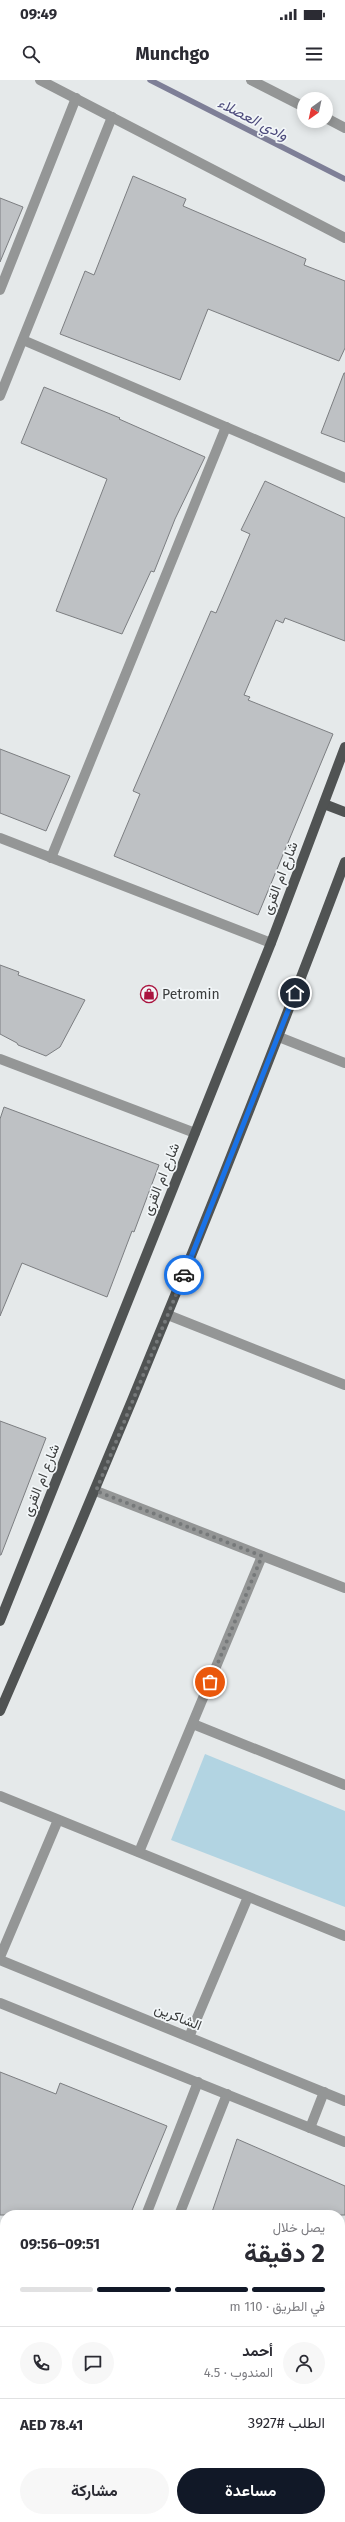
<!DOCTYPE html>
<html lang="ar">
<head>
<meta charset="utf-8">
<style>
	:root { --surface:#fff; --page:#f7f7f7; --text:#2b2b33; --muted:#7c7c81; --line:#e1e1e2; --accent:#111827 }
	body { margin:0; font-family:"Fira Sans",Vazirmatn,sans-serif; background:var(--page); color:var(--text); direction:rtl; height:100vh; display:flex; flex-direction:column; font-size:15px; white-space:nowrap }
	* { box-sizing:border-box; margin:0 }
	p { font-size:13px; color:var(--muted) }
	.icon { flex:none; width:22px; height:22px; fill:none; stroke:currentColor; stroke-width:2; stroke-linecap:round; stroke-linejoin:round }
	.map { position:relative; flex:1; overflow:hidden; direction:ltr }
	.drawer { position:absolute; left:0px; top:2130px; width:345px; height:312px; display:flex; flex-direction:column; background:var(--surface); border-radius:16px 16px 0 0; box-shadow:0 2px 10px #0003; direction:rtl }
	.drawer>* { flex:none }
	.needle { width:26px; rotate:213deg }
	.controls { position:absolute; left:297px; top:12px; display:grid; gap:8px }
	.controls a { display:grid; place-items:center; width:36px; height:36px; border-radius:50%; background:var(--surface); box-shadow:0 2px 10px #0003; font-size:20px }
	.pin { position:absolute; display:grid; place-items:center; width:34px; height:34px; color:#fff; margin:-17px; border:2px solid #fff; border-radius:50%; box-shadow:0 1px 4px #0007 }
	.courier { position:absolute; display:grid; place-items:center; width:40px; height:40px; margin:-20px; border:3px solid #1a73e8; border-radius:50%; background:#fff; color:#222; box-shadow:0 1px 5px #0007 }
	.head em { font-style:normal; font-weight:700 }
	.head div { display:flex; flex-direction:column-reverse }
	.head { display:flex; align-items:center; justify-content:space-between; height:68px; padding:0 20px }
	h1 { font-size:26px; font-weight:700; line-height:30px }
	.bar { display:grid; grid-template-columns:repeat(4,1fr); gap:6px 4px; align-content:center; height:48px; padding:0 20px }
	.bar i { height:5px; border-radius:3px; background:var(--line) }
	.bar .active { background:var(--accent) }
	.bar p { grid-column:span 4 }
	.line { display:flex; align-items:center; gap:10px; padding:0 20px; border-top:1px solid var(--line) }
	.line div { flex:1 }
	.round { display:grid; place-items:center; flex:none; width:42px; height:42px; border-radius:21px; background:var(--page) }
	.primary-button { display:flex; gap:8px; margin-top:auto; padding:8px 20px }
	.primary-button a { flex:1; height:46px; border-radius:24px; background:var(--accent); color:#fff; font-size:16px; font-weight:700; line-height:46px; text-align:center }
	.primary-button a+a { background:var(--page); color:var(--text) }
	.status { display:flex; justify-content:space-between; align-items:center; height:28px; padding:0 20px; background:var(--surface); direction:ltr }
	.status svg { height:11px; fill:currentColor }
	header { display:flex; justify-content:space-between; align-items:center; height:52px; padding:0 20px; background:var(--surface); font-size:18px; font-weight:700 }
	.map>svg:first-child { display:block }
	.green { fill:#b2d4e2 }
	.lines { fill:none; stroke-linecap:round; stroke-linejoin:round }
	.stream { stroke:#7e7f97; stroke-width:5.5 }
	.building { fill:#bec1c4; stroke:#7c7e81 }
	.minor { stroke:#949696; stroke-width:10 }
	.major { stroke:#505353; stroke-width:10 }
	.done { stroke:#76797a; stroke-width:4; stroke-dasharray:0 7.2 }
	.route { stroke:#1a73e8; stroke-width:5 }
	.labels { text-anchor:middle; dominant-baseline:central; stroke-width:3.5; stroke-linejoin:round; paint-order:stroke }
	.street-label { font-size:14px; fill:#3b3d3d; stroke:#f2f6f8 }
	.poi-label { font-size:14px; fill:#3b3d3d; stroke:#f2f6f8; text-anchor:start }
	.water-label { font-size:15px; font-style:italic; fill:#4c4a7b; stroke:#f2f6f8 }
</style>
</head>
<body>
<div class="status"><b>09:49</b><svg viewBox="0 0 49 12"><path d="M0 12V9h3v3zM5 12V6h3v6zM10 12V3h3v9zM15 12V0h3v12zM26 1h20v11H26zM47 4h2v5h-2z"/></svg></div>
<header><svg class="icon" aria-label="menu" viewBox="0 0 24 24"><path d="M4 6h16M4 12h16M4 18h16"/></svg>Munchgo<svg class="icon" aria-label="search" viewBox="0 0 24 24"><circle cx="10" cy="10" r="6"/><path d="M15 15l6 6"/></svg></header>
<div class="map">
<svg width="345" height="2442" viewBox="0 0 345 2442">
	<rect width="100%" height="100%" fill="#e5e9ea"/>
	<g class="green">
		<polygon points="205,1674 345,1731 345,1827 171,1760"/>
		<polygon points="73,2437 229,2437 227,2442 71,2442"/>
	</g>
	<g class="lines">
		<polyline class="stream" points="150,0 345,99"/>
	</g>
	<g class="building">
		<polygon points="133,96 186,119 183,126 306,179 304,185 345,201 345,268 339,281 208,229 180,300 60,254 85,191 94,195"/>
		<polygon points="0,118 23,127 0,182"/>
		<polygon points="344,293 345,293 345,362 321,353"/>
		<polygon points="44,307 120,338 119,339 205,377 175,439 154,492 151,491 122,554 56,531 107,399 21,363"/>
		<polygon points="265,401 345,438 345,561 285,538 283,543 276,540 244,615 250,617 248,620 333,654 258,835 114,776 140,714 133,711 211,531 216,533 250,454 241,450"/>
		<polygon points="0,669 70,696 46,751 0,733"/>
		<polygon points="0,885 19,892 18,895 85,920 60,967 46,976 18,965 17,963 0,954"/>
		<polygon points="4,1027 159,1085 134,1152 132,1151 107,1217 22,1183 0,1236 0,1039"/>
		<polygon points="0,1341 46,1358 1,1475 0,1475"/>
		<polygon points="0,1992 56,2014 60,2003 167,2046 130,2135 0,2135"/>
		<polygon points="237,2059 345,2106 345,2135 211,2135"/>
	</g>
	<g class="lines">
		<g class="minor">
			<polyline points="40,0 345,158"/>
			<polyline points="251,0 304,27"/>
			<polyline points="326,38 345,48"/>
			<polyline points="0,210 76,18"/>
			<polyline points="23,260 345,398"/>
			<polyline points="0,316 112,37"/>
			<polyline points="0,758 271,863"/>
			<polyline points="51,778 226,347"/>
			<polyline points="279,957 345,983"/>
			<polyline points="0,979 195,1053"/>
			<polyline points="168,1235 345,1305"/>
			<polyline points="96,1411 345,1508"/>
			<polyline points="193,1644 345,1705"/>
			<polyline points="0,1716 345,1856"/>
			<polyline points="139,1772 262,1476"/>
			<polyline points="0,1877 58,1740"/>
			<polyline points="0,1880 345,2021"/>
			<polyline points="0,1923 345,2062"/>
			<polyline points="189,1957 248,1817"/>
			<polyline points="310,2048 324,2012"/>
			<polyline points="146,2135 198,2002"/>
			<polyline points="179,2135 227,2014"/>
			<polyline points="340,2272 345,2274"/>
			<polyline points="340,2296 345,2298"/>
			<polyline points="24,2442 26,2437"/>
			<polyline points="56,2442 58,2437"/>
			<polyline points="243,2442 244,2437"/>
		</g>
		<g class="major">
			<polyline points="324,724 345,732"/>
			<polyline points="0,1541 271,863 345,667"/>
			<path d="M0 1631C122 1351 237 1068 345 782"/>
		</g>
	</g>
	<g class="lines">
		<polyline class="done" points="184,1195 96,1411 262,1476 210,1602"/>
		<polyline class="route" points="184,1195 295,913"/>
	</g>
	<defs>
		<g id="shop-ring" transform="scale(0.9)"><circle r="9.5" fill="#f2f6f8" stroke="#aa143f" stroke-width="1.5"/><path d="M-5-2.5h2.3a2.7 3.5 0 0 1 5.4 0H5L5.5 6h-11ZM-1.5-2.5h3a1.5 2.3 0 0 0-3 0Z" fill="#aa143f"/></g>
	</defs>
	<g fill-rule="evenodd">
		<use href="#shop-ring" x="149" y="914"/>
	</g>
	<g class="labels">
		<g class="street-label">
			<text transform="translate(280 798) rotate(-69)">شارع ام القرى</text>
			<text transform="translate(161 1099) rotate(-68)">شارع ام القرى</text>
			<text transform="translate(41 1400) rotate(-68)">شارع ام القرى</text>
			<text transform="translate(178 1937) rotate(22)">الشاكرين</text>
		</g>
		<g class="poi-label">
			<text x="162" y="914">Petromin</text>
		</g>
		<g class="water-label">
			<text transform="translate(253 39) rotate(27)">وادي العصلاء</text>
		</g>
	</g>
</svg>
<div class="controls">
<a><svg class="needle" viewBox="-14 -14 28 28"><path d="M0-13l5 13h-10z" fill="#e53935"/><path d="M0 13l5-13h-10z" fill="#7c7c81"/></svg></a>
</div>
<div class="pin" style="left:210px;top:1602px;background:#ea580c"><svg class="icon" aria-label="bag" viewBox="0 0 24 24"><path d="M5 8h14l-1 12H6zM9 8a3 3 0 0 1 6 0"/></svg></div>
<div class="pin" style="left:295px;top:913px;background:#1f2937"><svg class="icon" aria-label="home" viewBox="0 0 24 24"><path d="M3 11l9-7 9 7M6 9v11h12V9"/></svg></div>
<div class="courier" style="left:184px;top:1195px"><svg class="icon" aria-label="car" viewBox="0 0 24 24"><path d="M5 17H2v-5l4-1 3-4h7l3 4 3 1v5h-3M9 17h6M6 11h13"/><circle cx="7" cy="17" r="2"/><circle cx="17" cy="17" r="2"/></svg></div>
<section class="drawer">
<div class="head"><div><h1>2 دقيقة</h1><p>يصل خلال</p></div><em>09:51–09:56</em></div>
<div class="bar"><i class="active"></i><i class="active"></i><i class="active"></i><i></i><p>في الطريق · 110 m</p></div>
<div class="line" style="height:72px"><a class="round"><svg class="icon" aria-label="person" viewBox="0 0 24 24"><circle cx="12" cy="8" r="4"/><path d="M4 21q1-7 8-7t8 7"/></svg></a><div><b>أحمد</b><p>المندوب · 4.5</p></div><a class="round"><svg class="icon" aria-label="chat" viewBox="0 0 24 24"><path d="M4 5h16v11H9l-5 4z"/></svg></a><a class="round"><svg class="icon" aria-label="phone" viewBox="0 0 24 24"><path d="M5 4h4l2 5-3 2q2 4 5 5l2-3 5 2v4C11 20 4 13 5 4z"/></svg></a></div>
<div class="line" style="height:52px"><div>الطلب #3927</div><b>AED 78.41</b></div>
<div class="primary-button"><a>مساعدة</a><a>مشاركة</a></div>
</section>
</div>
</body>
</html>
